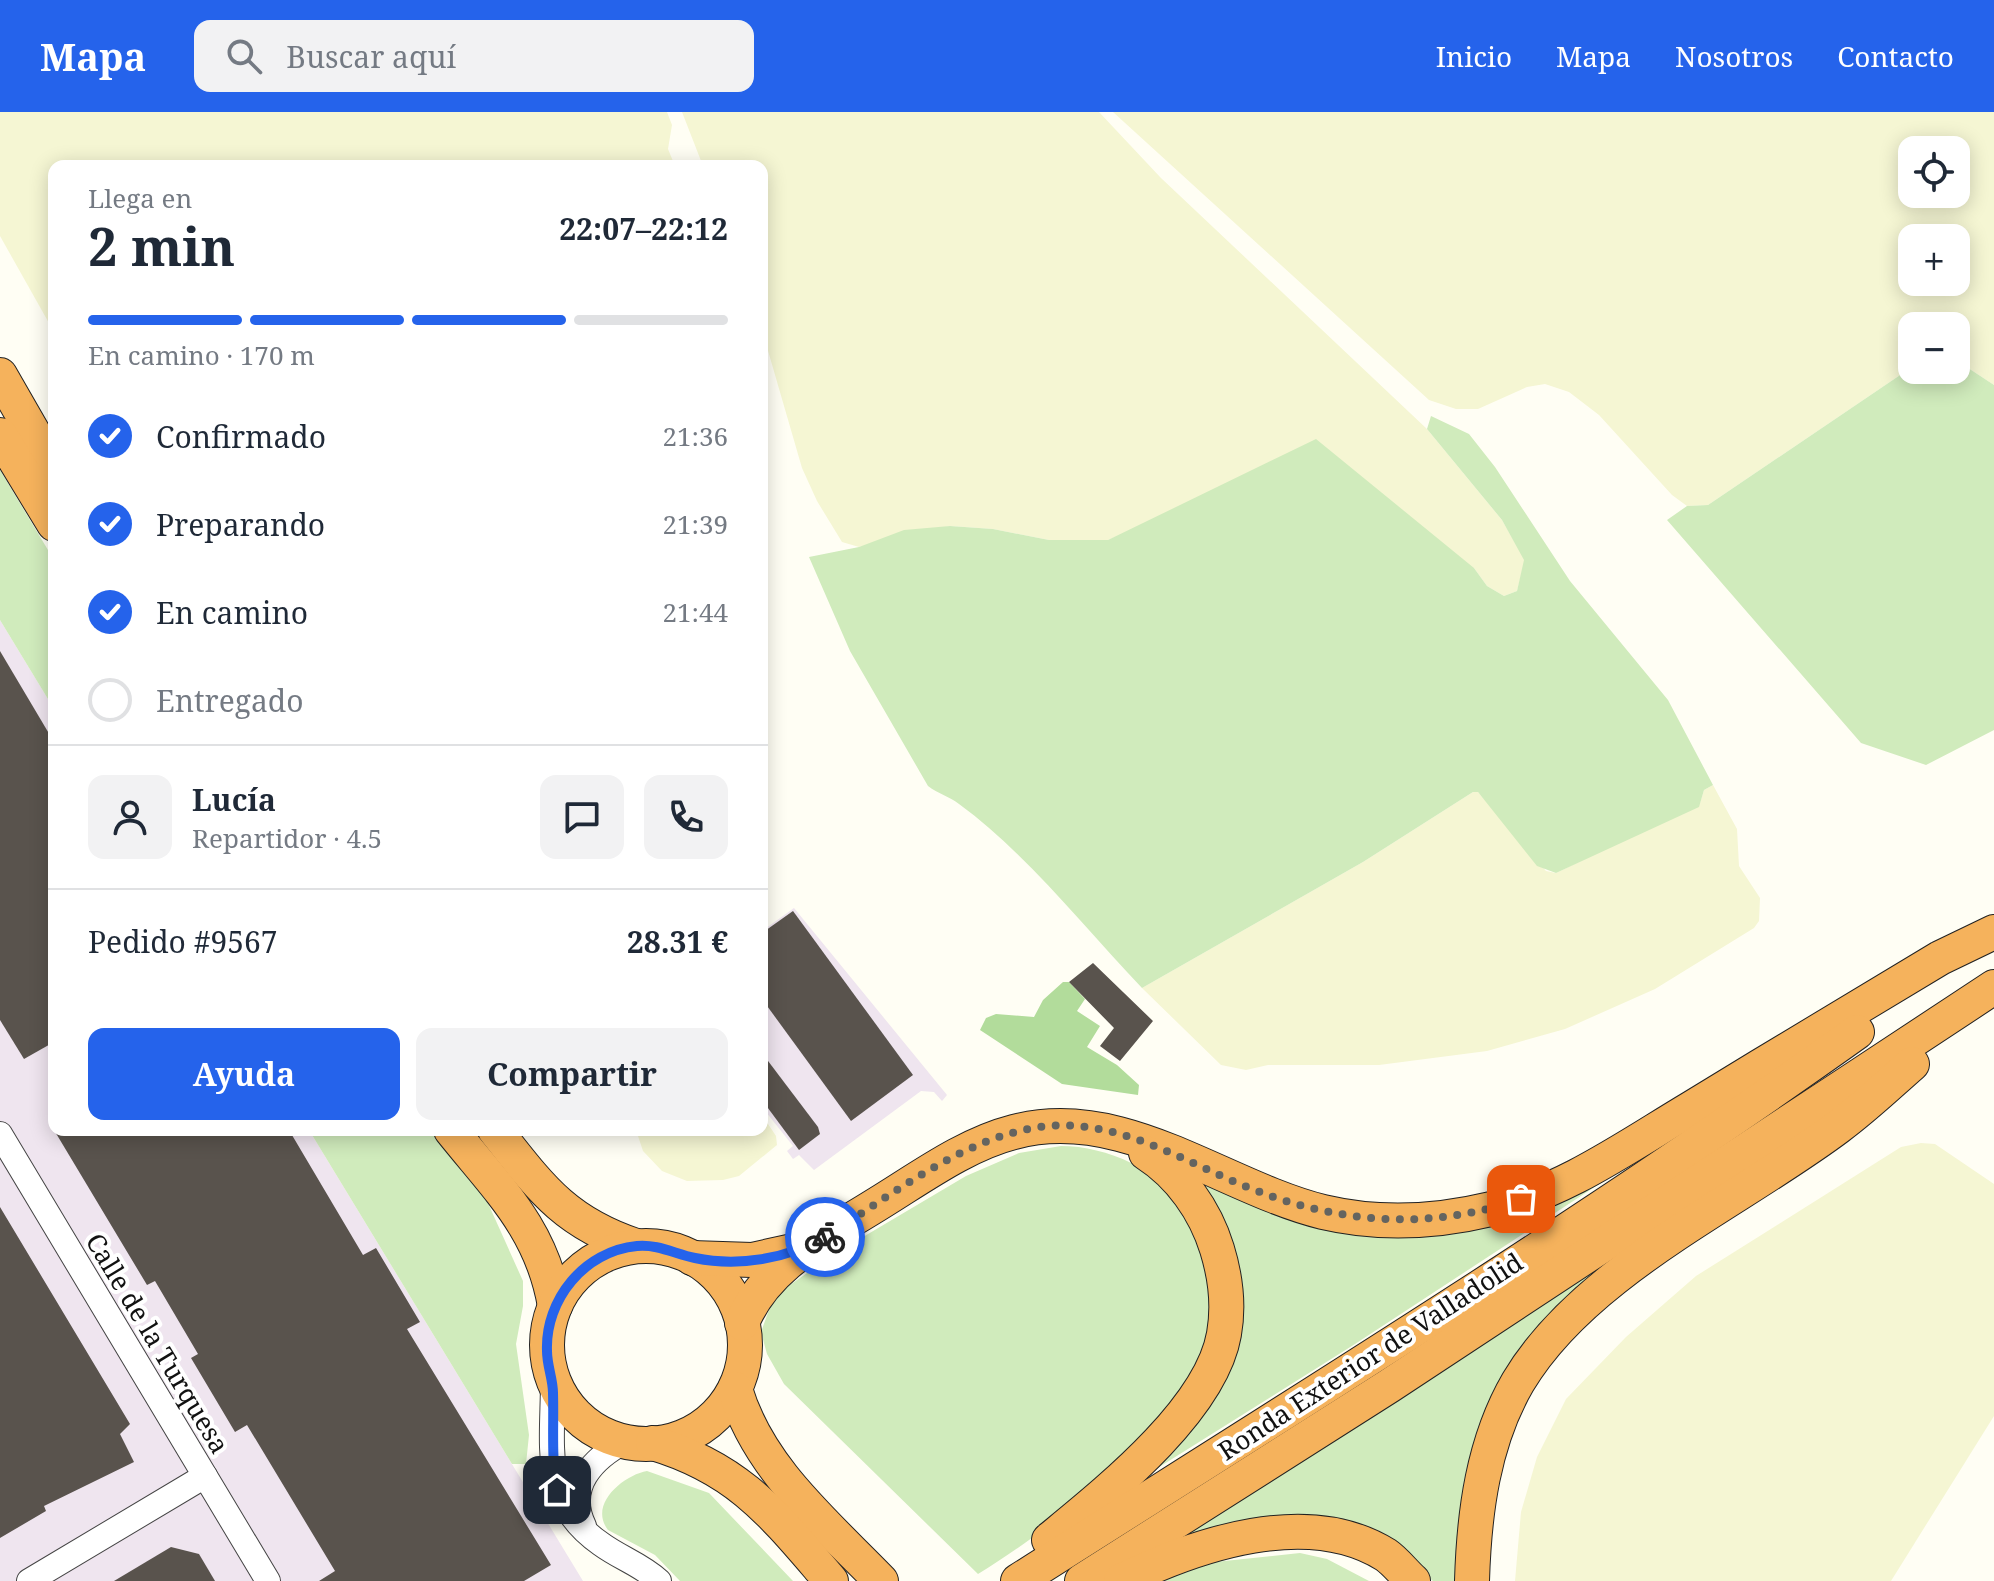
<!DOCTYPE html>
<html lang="es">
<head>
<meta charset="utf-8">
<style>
	:root { --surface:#fff; --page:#f2f2f3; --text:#1f2937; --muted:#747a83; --line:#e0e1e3; --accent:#2563eb }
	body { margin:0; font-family:"Noto Serif",serif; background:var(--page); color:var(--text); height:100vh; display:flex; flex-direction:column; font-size:30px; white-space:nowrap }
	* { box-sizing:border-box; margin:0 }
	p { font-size:26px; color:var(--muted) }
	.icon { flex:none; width:44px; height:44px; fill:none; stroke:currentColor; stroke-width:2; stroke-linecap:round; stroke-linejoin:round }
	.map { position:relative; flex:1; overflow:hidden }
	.panel { position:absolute; left:48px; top:48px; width:720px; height:976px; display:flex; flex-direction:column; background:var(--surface); border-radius:16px; box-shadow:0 4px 20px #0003 }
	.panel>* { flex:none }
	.tools { position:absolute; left:1898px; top:24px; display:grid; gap:16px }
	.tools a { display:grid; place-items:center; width:72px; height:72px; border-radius:16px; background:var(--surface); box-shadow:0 4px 20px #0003; font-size:40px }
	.pin { position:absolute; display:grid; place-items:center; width:68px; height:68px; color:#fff; margin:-34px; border-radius:16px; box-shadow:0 4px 12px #0006 }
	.courier { position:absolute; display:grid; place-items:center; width:80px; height:80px; margin:-40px; border:6px solid #2563eb; border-radius:50%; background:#fff; color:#222; box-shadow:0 2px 10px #0007 }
	.summary em { font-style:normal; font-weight:700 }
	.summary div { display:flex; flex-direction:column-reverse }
	.summary { display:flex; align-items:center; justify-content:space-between; height:136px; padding:0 40px }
	h1 { font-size:52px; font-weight:700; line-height:60px }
	.bar { display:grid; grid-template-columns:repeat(4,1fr); gap:12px 8px; align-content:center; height:96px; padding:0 40px }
	.bar i { height:10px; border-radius:6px; background:var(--line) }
	.bar .selected { background:var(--accent) }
	.bar p { grid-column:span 4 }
	.line { display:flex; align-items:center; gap:20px; padding:0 40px; border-top:2px solid var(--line) }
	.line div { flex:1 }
	.round { display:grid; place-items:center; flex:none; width:84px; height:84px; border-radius:16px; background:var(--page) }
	ol { padding:0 40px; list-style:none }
	li { display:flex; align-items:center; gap:24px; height:88px }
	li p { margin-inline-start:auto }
	li .icon { padding:8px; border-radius:50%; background:var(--accent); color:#fff; stroke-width:4 }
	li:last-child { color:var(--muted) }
	li i { width:44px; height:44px; border:4px solid var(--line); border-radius:50% }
	.action { display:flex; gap:16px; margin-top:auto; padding:16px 40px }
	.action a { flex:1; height:92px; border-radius:16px; background:var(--accent); color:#fff; font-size:32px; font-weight:700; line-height:92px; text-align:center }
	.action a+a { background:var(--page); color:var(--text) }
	header { display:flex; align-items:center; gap:48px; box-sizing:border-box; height:112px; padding:0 40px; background:var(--accent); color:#fff }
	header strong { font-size:38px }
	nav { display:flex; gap:44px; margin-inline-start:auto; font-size:28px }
	.search { width:560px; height:72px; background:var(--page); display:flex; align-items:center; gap:20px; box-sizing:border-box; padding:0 28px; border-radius:16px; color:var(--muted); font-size:30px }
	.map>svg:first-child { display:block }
	.industrial { fill:#efe5ef }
	.farmland { fill:#f5f6d3; fill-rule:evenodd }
	.green { fill:#d0ebbc }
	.forest { fill:#b2dc9b }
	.building { fill:#59534d }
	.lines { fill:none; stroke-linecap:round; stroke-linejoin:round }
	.minor-casing { stroke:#444; stroke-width:26 }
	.highway-casing { stroke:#222; stroke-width:36 }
	.minor { stroke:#fff; stroke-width:24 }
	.highway { stroke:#f5b25c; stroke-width:34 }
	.done { stroke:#646460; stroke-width:8; stroke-dasharray:0 14.4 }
	.route { stroke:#2563eb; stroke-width:10 }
	.labels { text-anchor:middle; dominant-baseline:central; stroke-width:8; stroke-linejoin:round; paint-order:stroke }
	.street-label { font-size:26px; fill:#111; stroke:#fff }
</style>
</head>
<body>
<header>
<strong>Mapa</strong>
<div class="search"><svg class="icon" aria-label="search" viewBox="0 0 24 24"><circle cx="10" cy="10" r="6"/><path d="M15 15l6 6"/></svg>Buscar aquí</div>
<nav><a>Inicio</a><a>Mapa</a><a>Nosotros</a><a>Contacto</a></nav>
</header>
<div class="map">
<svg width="1994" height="1469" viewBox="0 0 1994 1469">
	<rect width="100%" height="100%" fill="#fffef4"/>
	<g class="industrial">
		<polygon points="0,508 54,597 54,1018 309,1018 583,1469 0,1469"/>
		<polygon points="794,796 947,983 942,989 934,980 921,979 814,1058 799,1043 793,1047 787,1039 793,1034 762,995 762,819"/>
	</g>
	<g class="farmland">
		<polygon points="0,0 667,0 672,13 668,37 675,54 54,54 54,220 0,124"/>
		<polygon points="682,0 1099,0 1161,66 1427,317 1502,408 1525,448 1517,479 1504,484 1487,474 1474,456 1143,414 1108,428 1049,428 993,417 950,414 859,435 842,430 817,389 802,356 762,218 762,54 703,54"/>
		<path d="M1113 0H1994V273L1956 248V214H1912V255L1708 393 1687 394 1672 383 1599 303 1569 280 1545 272 1527 275 1478 297H1456L1429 288ZM1912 38H1956V82H1912ZM1912 126H1956V170H1912Z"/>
		<polygon points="1713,673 1737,717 1739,754 1760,786 1759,809 1754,816 1655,877 1565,917 1487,939 1379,953 1268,953 1246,958 1221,953 1142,876 1363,750 1473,680 1478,680 1546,759 1556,761 1700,691 1704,678"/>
		<polygon points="762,1003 776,1024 777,1033 739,1064 723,1068 687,1069 662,1059 643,1039 638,1024 638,1018 762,1018"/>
		<polygon points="1921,1031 1935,1032 1994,1072 1994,1304 1891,1469 1515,1469 1521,1400 1537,1345 1566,1287 1626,1225 1696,1164 1901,1035"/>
	</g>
	<g class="green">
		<polygon points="1956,248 1994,273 1994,618 1926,653 1861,631 1667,408 1687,394 1708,393 1912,255 1912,258 1956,258"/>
		<path d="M1431 304 1469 322 1495 355 1570 469 1668 588 1713 673 1704 678 1699 695 1556 761 1537 754 1478 680H1473L1363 750 1142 876C1084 815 1026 741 959 692 949 684 938 682 928 674L850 539 809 445 859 435 904 418 950 414 993 417 1049 428H1108L1316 327 1474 456 1487 474 1504 484 1517 479 1524 448 1502 408 1427 317Z"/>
		<polygon points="0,358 54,448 54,597 0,508"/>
		<polygon points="309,1018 434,1018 487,1089 523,1169 523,1194 516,1232 529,1323 526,1352 512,1352"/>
		<path d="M1061 1034C1107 1034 1161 1058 1185 1098 1190 1107 1198 1115 1201 1124 1212 1152 1215 1211 1204 1238 1166 1326 1058 1413 978 1462L784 1272 767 1242 761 1220 770 1195 784 1177 836 1141 966 1064 1019 1041Z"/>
		<polygon points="1642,1044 1355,1232 1121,1379 1228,1246 1181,1060 1362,1119"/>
		<path d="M1599 1155 1605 1163C1559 1218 1492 1278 1470 1346 1457 1384 1461 1429 1461 1469H1433L1380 1424 1155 1442Z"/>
		<path d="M647 1359 709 1381 793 1469H680L655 1443 608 1418C588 1392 624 1363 647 1359Z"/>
		<polygon points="1300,1441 1327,1447 1369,1469 1159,1469 1215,1450"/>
	</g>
	<polygon class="forest" points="1063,870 1069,870 1085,887 1077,899 1100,914 1087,935 1117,953 1139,973 1138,983 1062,972 980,918 986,906 996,902 1034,905 1043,888"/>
	<g class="building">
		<polygon points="0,539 54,630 54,930 24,947 0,908"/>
		<polygon points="793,799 913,963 851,1009 762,887 762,821"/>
		<polygon points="1093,851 1153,909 1120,949 1100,934 1114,916 1069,870"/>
		<polygon points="762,941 818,1015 820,1022 799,1038 762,988"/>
		<polygon points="54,1018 289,1018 363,1143 376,1136 420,1210 407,1217 551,1453 524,1469 319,1469 335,1459 247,1313 235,1320 191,1246 198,1242 155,1169 147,1173"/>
		<polygon points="0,1095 130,1312 120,1322 134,1350 44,1394 46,1399 0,1426"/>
		<polygon points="171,1435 199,1442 215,1469 114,1469"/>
	</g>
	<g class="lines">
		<g class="minor-casing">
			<g id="minor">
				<polyline points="0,1022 268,1469"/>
				<path d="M553 1268C553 1333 540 1390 601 1432 620 1446 642 1453 659 1469"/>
				<path d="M584 1414C565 1375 593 1346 626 1329"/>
				<polyline points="29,1469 205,1364"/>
			</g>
		</g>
		<g class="highway-casing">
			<g id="highway">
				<polyline points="0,263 54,357"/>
				<polyline points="0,323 54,412"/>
				<path d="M451 1018C498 1077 542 1117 555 1194"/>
				<path d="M495 1018C540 1075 564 1110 636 1134"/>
				<circle cx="646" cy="1233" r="99"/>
				<polyline points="692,1146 752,1148 797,1138"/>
				<path d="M742 1211C765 1154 821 1127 871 1096 916 1069 963 1033 1014 1020 1123 991 1222 1075 1323 1100 1378 1113 1437 1110 1491 1097 1564 1080 1628 1034 1690 997 1773 946 1857 896 1940 846L1994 820"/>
				<path d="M735 1277C758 1356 825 1411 881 1469"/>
				<path d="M653 1331C740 1357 774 1403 831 1469"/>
				<path d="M1049 1428C1106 1381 1211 1298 1224 1222 1229 1194 1225 1163 1217 1137 1205 1098 1180 1063 1146 1041"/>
				<path d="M1018 1469C1300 1290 1585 1114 1857 920"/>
				<polyline points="1082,1469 1389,1274 1994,875"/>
				<path d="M1121 1469C1197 1432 1308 1394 1386 1443 1396 1450 1404 1461 1413 1469"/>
				<path d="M1472 1469C1474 1401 1483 1330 1518 1270 1584 1159 1737 1091 1838 1015 1864 996 1888 973 1912 952"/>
			</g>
		</g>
		<use href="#minor" class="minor"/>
		<use href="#highway" class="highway"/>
	</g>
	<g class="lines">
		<path class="done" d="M825 1125C891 1084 962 1026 1040 1015 1113 1005 1178 1046 1242 1073 1333 1111 1427 1120 1521 1087"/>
		<path class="route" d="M557 1378C551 1345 554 1315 553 1281 553 1267 547 1254 547 1239 545 1188 584 1139 637 1134 658 1132 675 1142 695 1146 738 1155 787 1147 825 1125"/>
	</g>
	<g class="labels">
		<g class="street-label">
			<text transform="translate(158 1231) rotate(59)">Calle de la Turquesa</text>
			<text transform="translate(1370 1244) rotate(-33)">Ronda Exterior de Valladolid</text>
		</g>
	</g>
</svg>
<div class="tools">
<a><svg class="icon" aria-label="locate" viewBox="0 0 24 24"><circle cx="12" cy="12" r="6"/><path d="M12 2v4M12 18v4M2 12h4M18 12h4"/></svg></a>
<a>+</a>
<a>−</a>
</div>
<div class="pin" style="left:1521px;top:1087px;background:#ea580c"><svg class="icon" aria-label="bag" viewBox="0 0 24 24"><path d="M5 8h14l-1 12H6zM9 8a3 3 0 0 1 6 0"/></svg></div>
<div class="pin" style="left:557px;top:1378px;background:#1f2937"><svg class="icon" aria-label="home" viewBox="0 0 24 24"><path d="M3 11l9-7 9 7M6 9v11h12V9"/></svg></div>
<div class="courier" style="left:825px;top:1125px"><svg class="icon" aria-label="bike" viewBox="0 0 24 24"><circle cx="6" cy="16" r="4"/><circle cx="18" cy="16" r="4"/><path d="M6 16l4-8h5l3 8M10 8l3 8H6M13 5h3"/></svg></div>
<section class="panel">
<div class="summary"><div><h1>2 min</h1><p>Llega en</p></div><em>22:07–22:12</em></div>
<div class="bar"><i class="selected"></i><i class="selected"></i><i class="selected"></i><i></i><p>En camino · 170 m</p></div>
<ol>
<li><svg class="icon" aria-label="check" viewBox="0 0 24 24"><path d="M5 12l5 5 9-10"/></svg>Confirmado<p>21:36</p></li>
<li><svg class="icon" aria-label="check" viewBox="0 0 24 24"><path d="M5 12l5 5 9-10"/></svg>Preparando<p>21:39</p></li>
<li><svg class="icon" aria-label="check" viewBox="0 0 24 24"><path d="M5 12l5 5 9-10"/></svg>En camino<p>21:44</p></li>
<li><i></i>Entregado</li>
</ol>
<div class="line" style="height:144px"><a class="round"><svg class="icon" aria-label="person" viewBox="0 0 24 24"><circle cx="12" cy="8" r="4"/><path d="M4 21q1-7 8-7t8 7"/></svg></a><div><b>Lucía</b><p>Repartidor · 4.5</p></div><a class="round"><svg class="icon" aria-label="chat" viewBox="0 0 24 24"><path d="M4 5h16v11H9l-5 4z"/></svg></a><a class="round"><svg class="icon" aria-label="phone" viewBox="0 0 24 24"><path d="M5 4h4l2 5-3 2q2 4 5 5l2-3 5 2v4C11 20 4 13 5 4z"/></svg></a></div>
<div class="line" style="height:104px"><div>Pedido #9567</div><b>28.31 €</b></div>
<div class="action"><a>Ayuda</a><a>Compartir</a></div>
</section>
</div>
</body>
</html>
